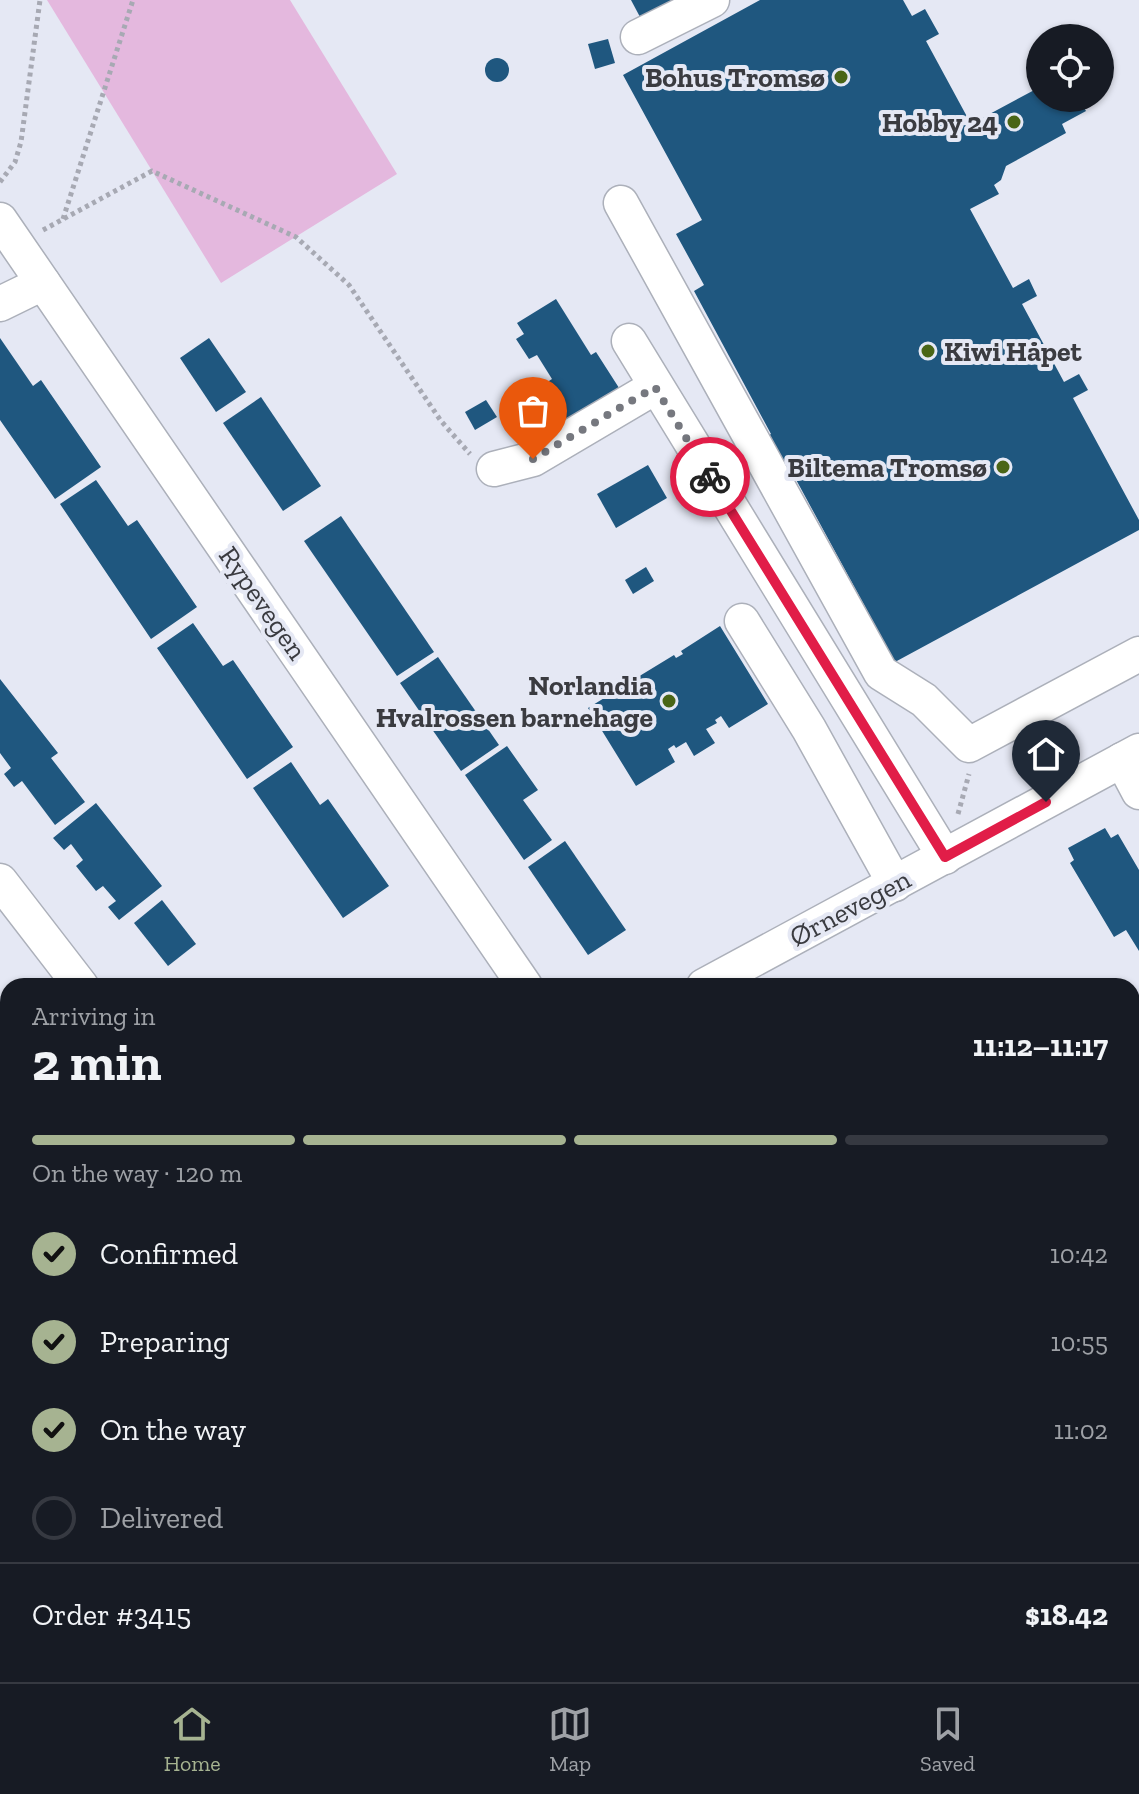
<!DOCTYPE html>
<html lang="en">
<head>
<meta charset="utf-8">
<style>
	:root { --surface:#171b24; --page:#242831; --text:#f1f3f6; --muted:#9ea1a6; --line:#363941; --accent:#a6b391 }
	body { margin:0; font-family:"Zilla Slab",serif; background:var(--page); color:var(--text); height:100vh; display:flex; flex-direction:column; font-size:30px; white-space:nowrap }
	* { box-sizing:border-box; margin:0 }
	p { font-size:26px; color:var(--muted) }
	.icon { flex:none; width:44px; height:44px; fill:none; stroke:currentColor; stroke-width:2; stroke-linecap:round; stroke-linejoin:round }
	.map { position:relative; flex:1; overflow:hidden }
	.side { position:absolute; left:0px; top:978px; width:1140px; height:704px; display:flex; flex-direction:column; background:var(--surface); border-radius:24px 24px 0 0; box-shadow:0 2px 6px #0004 }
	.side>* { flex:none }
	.fabs { position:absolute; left:1026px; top:24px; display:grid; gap:16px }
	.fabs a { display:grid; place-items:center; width:88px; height:88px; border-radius:50%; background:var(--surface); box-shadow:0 2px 6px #0004; font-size:40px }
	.pin { position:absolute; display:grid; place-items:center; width:68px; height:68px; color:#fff; margin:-82px -34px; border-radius:50% 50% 50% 0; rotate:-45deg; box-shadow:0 0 8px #0007 }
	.pin .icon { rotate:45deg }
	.courier { position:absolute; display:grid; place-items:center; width:80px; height:80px; margin:-40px; border:6px solid #e11d48; border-radius:50%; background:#fff; color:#222; box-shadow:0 2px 10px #0007 }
	.overview em { font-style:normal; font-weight:700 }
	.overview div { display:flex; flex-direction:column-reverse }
	.overview { display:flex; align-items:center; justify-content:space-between; height:136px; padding:0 32px }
	h1 { font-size:52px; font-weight:700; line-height:60px }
	.bar { display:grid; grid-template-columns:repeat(4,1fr); gap:12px 8px; align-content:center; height:96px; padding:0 32px }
	.bar i { height:10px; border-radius:6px; background:var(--line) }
	.bar .current { background:var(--accent) }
	.bar p { grid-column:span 4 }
	.line { display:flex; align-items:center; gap:20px; padding:0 32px; border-top:2px solid var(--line) }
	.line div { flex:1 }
	ol { padding:0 32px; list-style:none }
	li { display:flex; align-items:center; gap:24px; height:88px }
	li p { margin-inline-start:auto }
	li .icon { padding:8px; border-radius:50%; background:var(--accent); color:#111; stroke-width:4 }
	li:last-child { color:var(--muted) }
	li i { width:44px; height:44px; border:4px solid var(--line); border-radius:50% }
	.tabs { display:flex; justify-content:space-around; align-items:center; height:112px; border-top:2px solid var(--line); background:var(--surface); font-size:22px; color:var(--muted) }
	.tabs a { display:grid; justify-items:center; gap:4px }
	.tabs .current { color:var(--accent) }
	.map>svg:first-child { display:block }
	.green { fill:#e4b8de }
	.building { fill:#1f577f }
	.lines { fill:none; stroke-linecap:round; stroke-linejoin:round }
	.minor-casing { stroke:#acb0ba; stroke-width:37 }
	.path { stroke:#a7a9b3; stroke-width:5; stroke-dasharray:4 4; stroke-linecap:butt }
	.minor { stroke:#fff; stroke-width:34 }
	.done { stroke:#76787f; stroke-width:8; stroke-dasharray:0 14.4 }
	.route { stroke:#e11d48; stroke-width:10 }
	.poi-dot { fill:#4a6516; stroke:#e5e8f4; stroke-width:3 }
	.labels { text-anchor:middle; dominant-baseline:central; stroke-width:8; stroke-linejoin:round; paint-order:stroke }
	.poi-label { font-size:28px; font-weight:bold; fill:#3a3b40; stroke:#e5e8f4; text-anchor:end }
	.street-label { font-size:28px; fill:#3a3b40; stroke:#e5e8f4 }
</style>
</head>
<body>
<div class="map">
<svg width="1139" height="1682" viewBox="0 0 1139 1682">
	<rect width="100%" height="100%" fill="#e5e8f4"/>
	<polygon class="green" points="47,0 290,0 397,174 221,283"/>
	<g class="building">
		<polygon points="631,0 674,0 640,17"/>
		<polygon points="760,0 903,0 912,16 925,9 939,34 926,41 971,124 1040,87 1040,98 1078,98 1086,111 1062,124 1066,133 1006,166 1001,180 994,185 999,194 970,209 1013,288 1029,279 1037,296 1022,304 1064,382 1079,374 1088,390 1073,398 1139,520 1139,530 895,662 787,463 775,469 760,440 771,434 694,291 704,285 676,234 702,220 623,75"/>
		<polygon points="608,39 615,63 595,69 588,44"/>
		<circle cx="497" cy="70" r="12"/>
		<polygon points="556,299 591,355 596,352 621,391 536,444 532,437 527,441 502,401 523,388 528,395 552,379 537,355 529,359 516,339 524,334 517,323"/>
		<polygon points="0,338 33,386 41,380 101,467 55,499 0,420"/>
		<polygon points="209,338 246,392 216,412 180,358"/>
		<polygon points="261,397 321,486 283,511 223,423"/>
		<polygon points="486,400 497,417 475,430 465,412"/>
		<polygon points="648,465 667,498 616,528 597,494"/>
		<polygon points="96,480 128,526 137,520 197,607 151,639 60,504"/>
		<polygon points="341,516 434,652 397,676 304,541"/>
		<polygon points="646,567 654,581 633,594 625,580"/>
		<polygon points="193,623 223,666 233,660 293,747 247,779 157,648"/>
		<polygon points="720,626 768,704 729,728 721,716 715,720 717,723 706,729 715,743 694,756 686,742 676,748 674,745 668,749 675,762 636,786 588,708 627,684 629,687 635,683 633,680 674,655 676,658 683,654 681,651"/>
		<polygon points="438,657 499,745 461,771 400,683"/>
		<polygon points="0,679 58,753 51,758 85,802 55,825 22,781 14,787 4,774 11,768 0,753"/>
		<polygon points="507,746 538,790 523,800 552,840 524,860 465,775"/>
		<polygon points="291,762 320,805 328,799 389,886 343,918 253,788"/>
		<polygon points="96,803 162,886 119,920 108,907 116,901 103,886 96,891 76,866 83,860 71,844 64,850 53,838"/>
		<polygon points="1105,828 1111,838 1118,834 1139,870 1139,951 1126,930 1114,937 1070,863 1074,860 1068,848"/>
		<polygon points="565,841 626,930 588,955 528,867"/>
		<polygon points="162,900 196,944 168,966 134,923"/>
		<polygon points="8,1025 8,1079 0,1069 0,1031"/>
		<polygon points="8,1220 8,1269 0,1274 0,1225"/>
		<polygon points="1139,1520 1139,1581 1138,1581 1132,1567 1132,1522"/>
		<polygon points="542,1674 745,1674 742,1676 747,1682 548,1682"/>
		<polygon points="815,1674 897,1674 900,1682 817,1682"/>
	</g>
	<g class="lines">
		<g class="minor-casing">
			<g id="minor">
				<polyline points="638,37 712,0"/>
				<polyline points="621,203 881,673 924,700 969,745 1139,654"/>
				<polyline points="0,220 525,986"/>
				<polyline points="0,304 43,283"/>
				<polyline points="629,341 945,857"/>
				<polyline points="494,469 533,459 655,387"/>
				<polyline points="742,621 809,729 895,884"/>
				<polyline points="1122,760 1139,792"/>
				<polyline points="0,881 81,986"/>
				<polyline points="704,986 1139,751"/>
				<polyline points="0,1374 8,1370"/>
				<polyline points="419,1674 424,1682"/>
				<polyline points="475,1674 479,1682"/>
				<polyline points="964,1674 967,1682"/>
			</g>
		</g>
		<g class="path">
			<polyline points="0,182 15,162 21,142 40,0"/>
			<polyline points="63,219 133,0"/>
			<polyline points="43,230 152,171 296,237 349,285 441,421 470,454"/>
			<polyline points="958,814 969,774"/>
			<polyline points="145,1682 155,1674"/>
		</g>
		<use href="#minor" class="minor"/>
	</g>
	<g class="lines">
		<polyline class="done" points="533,459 655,387 710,477"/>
		<polyline class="route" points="710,477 945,857 1046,802"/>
	</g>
	<g class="poi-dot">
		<circle cx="841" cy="77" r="8"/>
		<circle cx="1014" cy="122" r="8"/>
		<circle cx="928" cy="351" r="8"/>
		<circle cx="1003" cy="467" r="8"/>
		<circle cx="669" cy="701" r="8"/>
	</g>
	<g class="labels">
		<g class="poi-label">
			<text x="825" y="77">Bohus Tromsø</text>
			<text x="998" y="122">Hobby 24</text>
			<text x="944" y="351" text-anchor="start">Kiwi Håpet</text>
			<text x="987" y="467">Biltema Tromsø</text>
			<text x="653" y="685">Norlandia<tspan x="653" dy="32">Hvalrossen barnehage</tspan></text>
		</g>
		<g class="street-label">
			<text transform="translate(263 603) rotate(55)">Rypevegen</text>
			<text transform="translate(850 908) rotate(-28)">Ørnevegen</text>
		</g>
	</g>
</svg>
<div class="fabs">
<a><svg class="icon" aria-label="locate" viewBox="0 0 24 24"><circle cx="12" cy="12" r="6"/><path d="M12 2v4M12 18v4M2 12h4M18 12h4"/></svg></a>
</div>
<div class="pin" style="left:533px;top:459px;background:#ea580c"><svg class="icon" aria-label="bag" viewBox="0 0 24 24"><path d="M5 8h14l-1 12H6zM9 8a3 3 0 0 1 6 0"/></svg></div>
<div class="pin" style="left:1046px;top:802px;background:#1f2937"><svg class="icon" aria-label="home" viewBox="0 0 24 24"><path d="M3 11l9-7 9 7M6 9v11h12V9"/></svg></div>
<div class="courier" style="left:710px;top:477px"><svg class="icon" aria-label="bike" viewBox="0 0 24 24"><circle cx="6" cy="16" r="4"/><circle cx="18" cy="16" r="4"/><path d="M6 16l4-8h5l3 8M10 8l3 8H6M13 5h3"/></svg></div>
<section class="side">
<div class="overview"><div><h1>2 min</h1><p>Arriving in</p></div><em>11:12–11:17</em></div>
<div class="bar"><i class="current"></i><i class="current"></i><i class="current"></i><i></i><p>On the way · 120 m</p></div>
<ol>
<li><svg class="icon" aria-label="check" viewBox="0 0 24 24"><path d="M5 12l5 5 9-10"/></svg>Confirmed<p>10:42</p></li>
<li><svg class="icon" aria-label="check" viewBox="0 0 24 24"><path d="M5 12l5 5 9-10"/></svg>Preparing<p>10:55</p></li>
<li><svg class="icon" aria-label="check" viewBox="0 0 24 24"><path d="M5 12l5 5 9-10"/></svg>On the way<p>11:02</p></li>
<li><i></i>Delivered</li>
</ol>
<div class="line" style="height:104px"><div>Order #3415</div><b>$18.42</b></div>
</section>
</div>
<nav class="tabs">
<a class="current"><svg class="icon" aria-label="home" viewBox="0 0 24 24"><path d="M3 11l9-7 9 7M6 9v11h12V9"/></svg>Home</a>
<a><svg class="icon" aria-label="map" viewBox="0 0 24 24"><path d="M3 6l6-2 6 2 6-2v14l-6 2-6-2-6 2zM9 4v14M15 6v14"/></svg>Map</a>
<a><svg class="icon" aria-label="saved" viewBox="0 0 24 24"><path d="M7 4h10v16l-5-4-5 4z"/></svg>Saved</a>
</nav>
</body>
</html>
